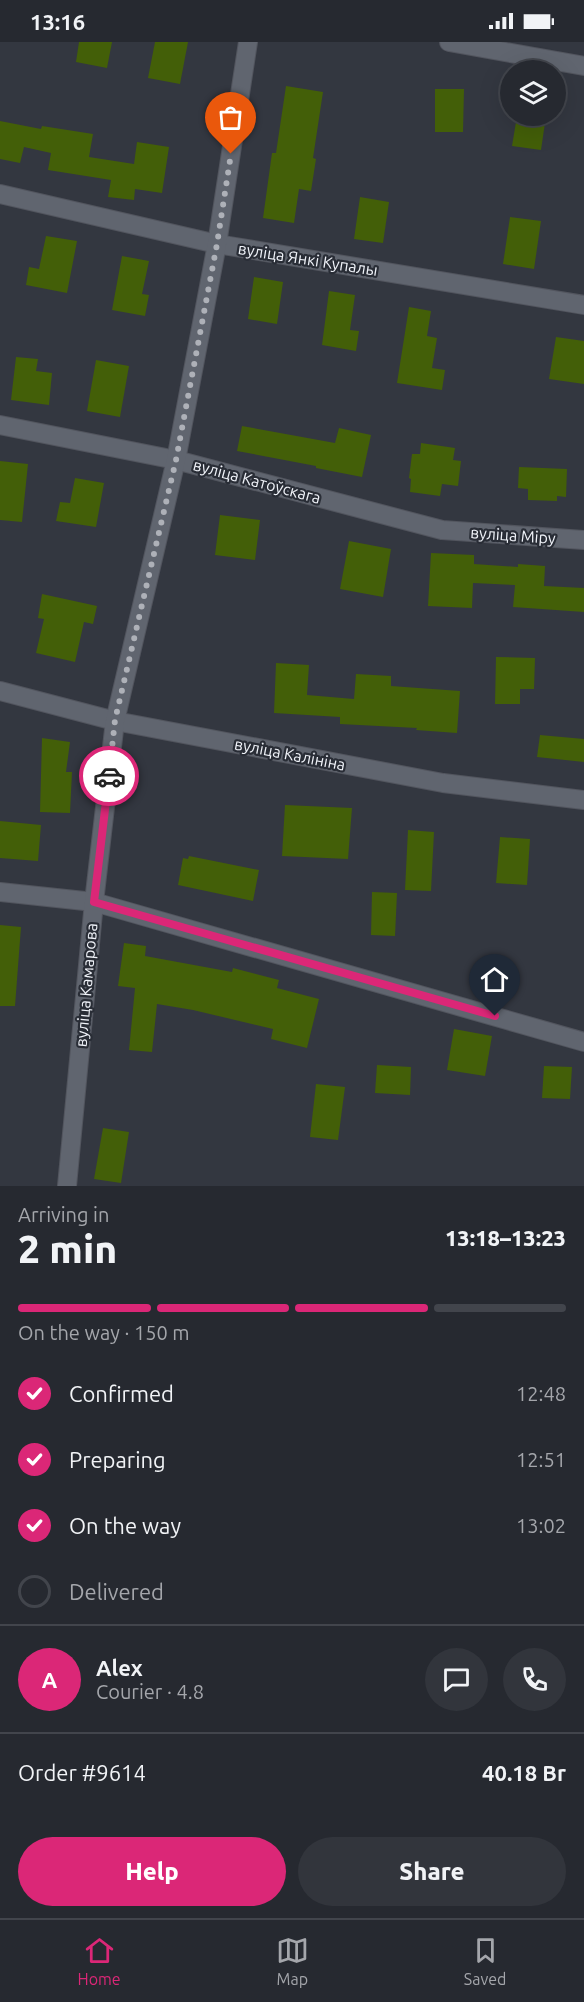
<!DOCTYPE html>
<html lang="en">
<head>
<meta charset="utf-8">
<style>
	:root { --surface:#262930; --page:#32353c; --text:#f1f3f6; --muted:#a4a6ab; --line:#42454c; --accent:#db2777 }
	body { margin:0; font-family:Ubuntu,sans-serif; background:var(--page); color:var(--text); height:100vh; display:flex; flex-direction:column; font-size:22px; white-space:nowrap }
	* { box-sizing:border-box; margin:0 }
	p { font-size:20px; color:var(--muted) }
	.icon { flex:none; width:33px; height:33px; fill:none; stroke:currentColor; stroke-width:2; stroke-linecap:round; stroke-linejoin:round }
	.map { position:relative; height:1144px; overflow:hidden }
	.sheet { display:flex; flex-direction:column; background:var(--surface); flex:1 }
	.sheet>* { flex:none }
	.buttons { position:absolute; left:500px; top:18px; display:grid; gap:12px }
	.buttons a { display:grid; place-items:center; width:66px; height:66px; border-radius:50%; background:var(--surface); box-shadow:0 6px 24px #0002,0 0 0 2px var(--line); font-size:30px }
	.pin { position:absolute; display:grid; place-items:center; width:51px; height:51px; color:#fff; margin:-62px -26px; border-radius:50% 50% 50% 0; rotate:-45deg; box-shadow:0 0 6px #0007 }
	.pin .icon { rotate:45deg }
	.courier { position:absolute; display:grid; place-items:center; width:60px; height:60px; margin:-30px; border:4px solid #db2777; border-radius:50%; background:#fff; color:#222; box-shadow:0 2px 8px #0007 }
	.summary em { font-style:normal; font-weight:800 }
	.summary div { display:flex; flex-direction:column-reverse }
	.summary { display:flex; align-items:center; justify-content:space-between; height:102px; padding:0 18px }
	h1 { font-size:39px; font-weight:800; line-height:45px }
	.bar { display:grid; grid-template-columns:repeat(4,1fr); gap:9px 6px; align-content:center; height:72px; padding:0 18px }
	.bar i { height:8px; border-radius:4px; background:var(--line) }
	.bar .current { background:var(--accent) }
	.bar p { grid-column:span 4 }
	.line { display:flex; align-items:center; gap:15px; padding:0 18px; border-top:2px solid var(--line) }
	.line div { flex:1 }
	.round { display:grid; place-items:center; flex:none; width:63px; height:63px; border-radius:32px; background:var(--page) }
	ol { padding:0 18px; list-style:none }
	li { display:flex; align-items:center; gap:18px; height:66px }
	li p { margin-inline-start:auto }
	li .icon { padding:6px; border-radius:50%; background:var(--accent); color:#fff; stroke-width:4 }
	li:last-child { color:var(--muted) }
	li i { width:33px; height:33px; border:3px solid var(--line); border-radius:50% }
	.cta { display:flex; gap:12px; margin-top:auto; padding:12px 18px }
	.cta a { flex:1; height:69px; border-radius:36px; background:var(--accent); color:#fff; font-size:24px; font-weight:800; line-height:69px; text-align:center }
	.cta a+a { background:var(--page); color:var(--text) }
	.status { display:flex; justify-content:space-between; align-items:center; height:42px; padding:0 30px; background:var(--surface); direction:ltr }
	.status svg { height:16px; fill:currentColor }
	.tab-bar { display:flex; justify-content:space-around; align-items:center; height:84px; border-top:2px solid var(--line); background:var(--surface); font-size:16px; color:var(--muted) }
	.tab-bar a { display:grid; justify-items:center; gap:3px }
	.tab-bar .current { color:var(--accent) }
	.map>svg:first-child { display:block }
	.building { fill:#435f08 }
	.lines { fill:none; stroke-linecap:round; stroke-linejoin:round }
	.minor-casing { stroke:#52555e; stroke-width:20 }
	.minor { stroke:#60656f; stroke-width:18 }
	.done { stroke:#aeb1b8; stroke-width:6; stroke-dasharray:0 10.8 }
	.route { stroke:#db2777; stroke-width:8 }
	.labels { text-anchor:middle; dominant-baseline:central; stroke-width:4.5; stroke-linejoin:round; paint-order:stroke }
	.street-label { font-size:16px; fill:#f0f3f9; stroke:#292d36 }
</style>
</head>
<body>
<div class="status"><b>13:16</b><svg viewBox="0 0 49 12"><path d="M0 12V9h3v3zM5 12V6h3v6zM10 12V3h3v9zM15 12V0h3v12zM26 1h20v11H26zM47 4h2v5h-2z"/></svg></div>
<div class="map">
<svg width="584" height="1144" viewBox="0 0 584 1144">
	<rect width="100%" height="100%" fill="#333740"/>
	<g class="building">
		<polygon points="79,0 112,0 107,26 76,20"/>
		<polygon points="155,0 188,0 180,42 148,36"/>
		<polygon points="286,44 323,50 313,116 316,117 311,149 299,147 294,181 263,176 272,111 276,111"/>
		<polygon points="435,47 464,47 463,90 435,90"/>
		<polygon points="517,74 546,74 541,108 512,104"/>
		<polygon points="0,79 41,87 42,84 93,92 89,115 134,122 137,100 169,105 162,151 135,147 134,158 108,155 111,138 48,128 51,111 24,105 20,121 0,117"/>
		<polygon points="360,155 389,160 383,201 354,197"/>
		<polygon points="510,175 541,179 534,227 503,222"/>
		<polygon points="46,194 77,199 67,251 26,243 29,225 39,227"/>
		<polygon points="122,214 149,219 142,252 149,253 145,274 112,268"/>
		<polygon points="254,235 283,240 277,282 248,277"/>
		<polygon points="329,249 355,253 350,288 359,289 356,309 322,303"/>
		<polygon points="409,265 431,269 427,294 437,296 432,326 445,328 442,348 397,341"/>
		<polygon points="556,295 584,299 584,342 549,337"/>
		<polygon points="16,315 38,317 36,329 52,331 49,363 11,358"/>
		<polygon points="96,318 129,324 120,375 87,369"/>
		<polygon points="242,384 335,401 339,386 371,393 362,435 316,426 316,424 237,409"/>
		<polygon points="421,401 455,406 453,418 461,419 458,444 442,442 440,454 410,450 411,437 409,436 412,412 420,412"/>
		<polygon points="0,419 28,422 22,480 0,478"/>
		<polygon points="519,425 567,427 566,455 557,454 557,459 528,458 528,447 518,446"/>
		<polygon points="75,436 104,441 96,485 56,479 60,460 70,461"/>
		<polygon points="220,473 260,478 255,518 215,513"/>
		<polygon points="349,499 391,507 383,555 340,547"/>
		<polygon points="431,511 474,513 474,522 518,525 518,522 545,524 544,544 584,546 584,570 513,565 515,543 473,541 472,566 428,564"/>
		<polygon points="42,552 97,564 93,582 84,580 75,620 36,611 44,577 38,576"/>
		<polygon points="496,615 535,616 534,647 520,647 520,662 495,662"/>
		<polygon points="276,621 309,623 307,653 354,657 356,632 391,634 391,644 460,649 457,691 416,688 417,686 340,682 340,675 274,671"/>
		<polygon points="540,693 584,697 584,720 537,715"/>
		<polygon points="42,696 70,700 66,730 72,730 70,771 40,770"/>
		<polygon points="285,763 352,766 348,817 282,814"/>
		<polygon points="0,779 41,783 38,819 0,816"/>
		<polygon points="408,788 434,790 431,849 405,848"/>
		<polygon points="500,795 530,797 527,843 496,841"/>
		<polygon points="189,814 259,828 253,859 178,843 183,816 188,817"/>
		<polygon points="372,850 397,851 395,894 371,893"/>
		<polygon points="0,883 21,885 15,964 0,964"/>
		<polygon points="124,901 146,904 145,914 232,930 233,926 279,938 277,946 319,957 307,1006 271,997 273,987 193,968 157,962 152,1010 129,1008 135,946 118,944"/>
		<polygon points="454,987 492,994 485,1034 447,1028"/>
		<polygon points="377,1023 411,1025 410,1053 375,1051"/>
		<polygon points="544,1024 572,1025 570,1057 542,1056"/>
		<polygon points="316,1042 345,1045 338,1098 310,1095"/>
		<polygon points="103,1086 129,1090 121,1141 94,1137"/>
	</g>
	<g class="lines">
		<g class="minor-casing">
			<g id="minor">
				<polyline points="449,0 584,24"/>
				<polyline points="0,152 217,202 584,263"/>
				<polyline points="0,383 176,418 442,488 584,498"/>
				<polyline points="0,649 115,679 443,741 584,758"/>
				<polyline points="0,850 94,860 584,1000"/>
				<polyline points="67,1144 94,860 115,679 176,418 217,202 248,0"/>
			</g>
		</g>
		<use href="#minor" class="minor"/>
	</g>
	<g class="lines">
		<polyline class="done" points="109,734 115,678 176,418 217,202 231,112"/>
		<polyline class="route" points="109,734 94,860 495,974"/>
	</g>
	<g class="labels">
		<g class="street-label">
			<text transform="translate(308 217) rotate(9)">вуліца Янкі Купалы</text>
			<text transform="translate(257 439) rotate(15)">вуліца Катоўскага</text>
			<text transform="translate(513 493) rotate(4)">вуліца Міру</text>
			<text transform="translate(290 712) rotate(11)">вуліца Калініна</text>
			<text transform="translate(86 943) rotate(-85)">вуліца Камарова</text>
		</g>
	</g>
</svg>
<div class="buttons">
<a><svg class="icon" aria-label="layers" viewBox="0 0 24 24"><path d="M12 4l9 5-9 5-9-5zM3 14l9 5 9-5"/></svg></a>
</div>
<div class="pin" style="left:231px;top:112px;background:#ea580c"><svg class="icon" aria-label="bag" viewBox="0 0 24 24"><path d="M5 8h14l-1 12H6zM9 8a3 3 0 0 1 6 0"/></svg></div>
<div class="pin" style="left:495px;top:974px;background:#1f2937"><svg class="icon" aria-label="home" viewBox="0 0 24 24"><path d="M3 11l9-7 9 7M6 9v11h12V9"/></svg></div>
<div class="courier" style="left:109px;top:734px"><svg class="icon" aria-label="car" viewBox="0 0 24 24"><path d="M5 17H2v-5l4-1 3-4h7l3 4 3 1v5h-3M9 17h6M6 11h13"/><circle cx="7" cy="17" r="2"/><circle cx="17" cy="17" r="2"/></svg></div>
</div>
<section class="sheet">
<div class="summary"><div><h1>2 min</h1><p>Arriving in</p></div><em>13:18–13:23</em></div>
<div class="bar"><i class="current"></i><i class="current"></i><i class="current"></i><i></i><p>On the way · 150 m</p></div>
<ol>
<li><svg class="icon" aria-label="check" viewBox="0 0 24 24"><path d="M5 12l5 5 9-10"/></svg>Confirmed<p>12:48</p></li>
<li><svg class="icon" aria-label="check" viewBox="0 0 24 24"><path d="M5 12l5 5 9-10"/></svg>Preparing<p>12:51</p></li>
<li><svg class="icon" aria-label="check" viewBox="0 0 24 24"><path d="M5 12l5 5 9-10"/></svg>On the way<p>13:02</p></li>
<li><i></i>Delivered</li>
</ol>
<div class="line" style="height:108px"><b class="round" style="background:var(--accent);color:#fff">A</b><div><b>Alex</b><p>Courier · 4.8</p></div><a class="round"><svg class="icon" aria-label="chat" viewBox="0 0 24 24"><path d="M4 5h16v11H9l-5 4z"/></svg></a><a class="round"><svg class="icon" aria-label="phone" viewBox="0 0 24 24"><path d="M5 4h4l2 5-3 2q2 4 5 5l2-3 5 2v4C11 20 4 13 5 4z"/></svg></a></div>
<div class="line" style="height:78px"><div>Order #9614</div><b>40.18 Br</b></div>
<div class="cta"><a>Help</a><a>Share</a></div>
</section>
<nav class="tab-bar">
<a class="current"><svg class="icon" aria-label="home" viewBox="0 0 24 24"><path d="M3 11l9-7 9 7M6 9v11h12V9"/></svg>Home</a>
<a><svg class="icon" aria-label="map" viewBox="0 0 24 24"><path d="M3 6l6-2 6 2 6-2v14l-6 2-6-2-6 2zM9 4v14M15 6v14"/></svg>Map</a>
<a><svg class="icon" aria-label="saved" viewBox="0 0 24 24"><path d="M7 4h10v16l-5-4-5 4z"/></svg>Saved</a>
</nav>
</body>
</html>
